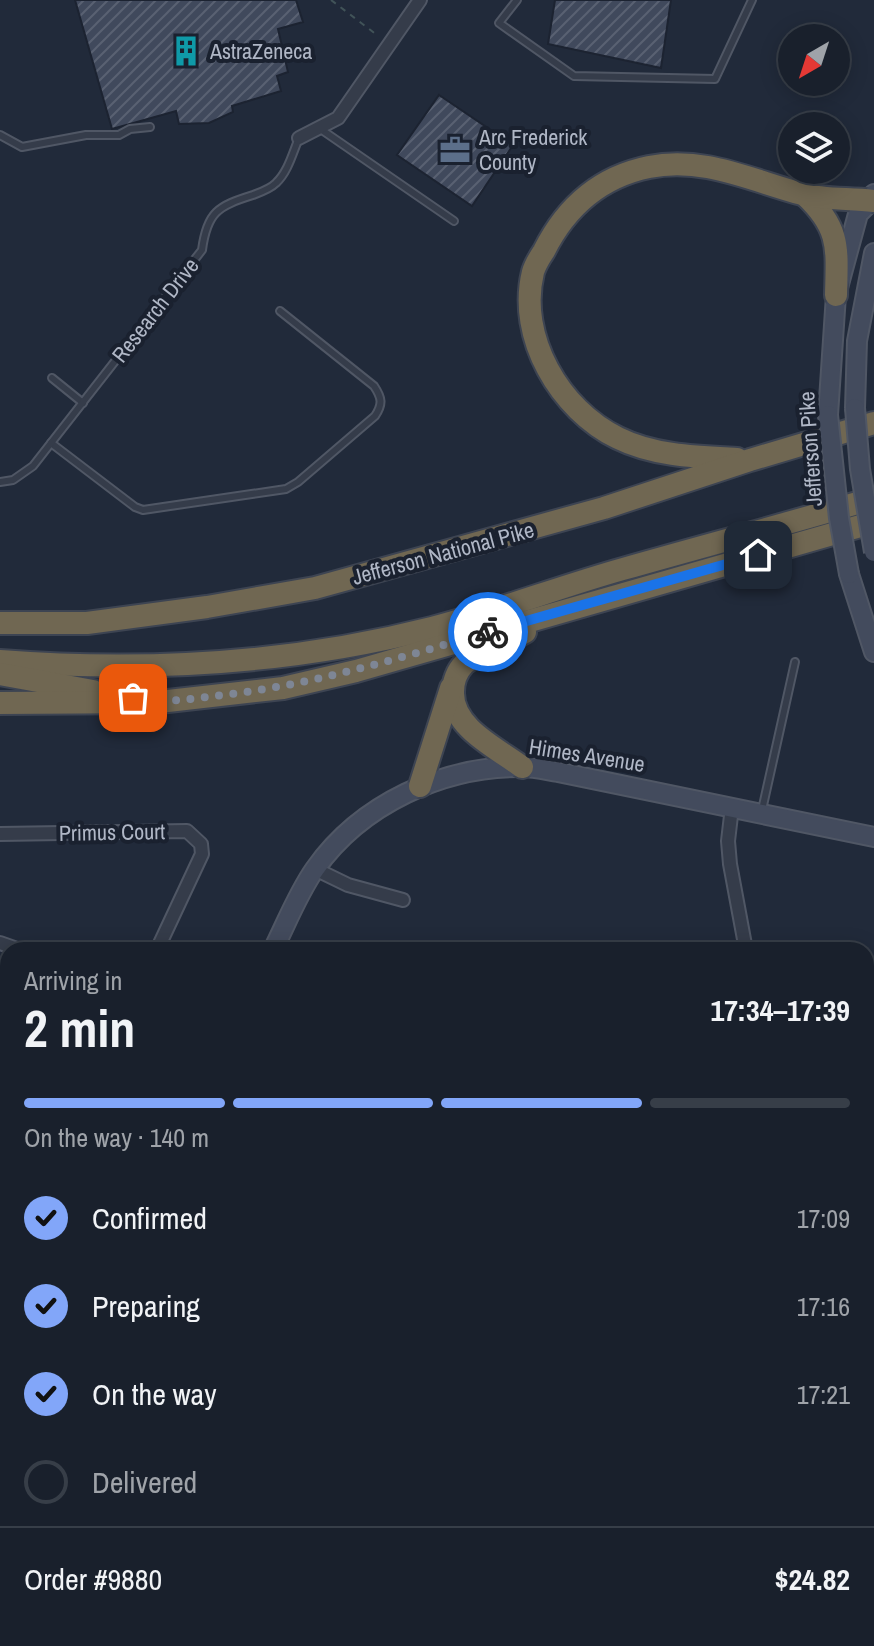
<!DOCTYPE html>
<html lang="en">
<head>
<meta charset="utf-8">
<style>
	:root { --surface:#19202c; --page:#262d38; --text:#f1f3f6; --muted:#9fa3a9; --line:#373e48; --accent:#82a6f9 }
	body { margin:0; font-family:"Archivo Narrow",sans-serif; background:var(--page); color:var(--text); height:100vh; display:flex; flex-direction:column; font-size:30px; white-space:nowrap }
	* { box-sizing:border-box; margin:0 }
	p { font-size:26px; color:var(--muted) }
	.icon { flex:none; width:44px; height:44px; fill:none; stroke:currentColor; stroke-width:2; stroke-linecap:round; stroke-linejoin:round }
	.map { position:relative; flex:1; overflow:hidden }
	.sheet { position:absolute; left:0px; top:942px; width:874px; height:704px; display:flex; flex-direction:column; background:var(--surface); border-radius:24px 24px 0 0; box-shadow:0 4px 20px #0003,0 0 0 2px var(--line) }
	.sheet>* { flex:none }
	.needle { width:52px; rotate:219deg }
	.fabs { position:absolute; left:778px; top:24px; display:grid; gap:16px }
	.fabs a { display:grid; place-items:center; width:72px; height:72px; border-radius:50%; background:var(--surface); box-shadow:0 4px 20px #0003,0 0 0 2px var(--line); font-size:40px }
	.pin { position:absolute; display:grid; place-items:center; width:68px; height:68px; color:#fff; margin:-34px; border-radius:16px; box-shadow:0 4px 12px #0006 }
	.courier { position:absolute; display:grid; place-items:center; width:80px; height:80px; margin:-40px; border:6px solid #1a73e8; border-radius:50%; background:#fff; color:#222; box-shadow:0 2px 10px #0007 }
	.headline em { font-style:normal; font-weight:700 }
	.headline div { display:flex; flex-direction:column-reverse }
	.headline { display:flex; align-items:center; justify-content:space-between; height:136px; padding:0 24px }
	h1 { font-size:52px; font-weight:700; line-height:60px }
	.bar { display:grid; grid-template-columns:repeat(4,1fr); gap:12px 8px; align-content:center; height:96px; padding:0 24px }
	.bar i { height:10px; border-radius:6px; background:var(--line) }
	.bar .active { background:var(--accent) }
	.bar p { grid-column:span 4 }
	.line { display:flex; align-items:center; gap:20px; padding:0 24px; border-top:2px solid var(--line) }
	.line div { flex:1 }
	ol { padding:0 24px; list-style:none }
	li { display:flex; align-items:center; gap:24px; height:88px }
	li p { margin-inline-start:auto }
	li .icon { padding:8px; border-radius:50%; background:var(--accent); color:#111; stroke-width:4 }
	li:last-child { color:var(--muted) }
	li i { width:44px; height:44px; border:4px solid var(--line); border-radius:50% }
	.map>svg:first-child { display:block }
	.forest { fill:url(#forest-crowns) }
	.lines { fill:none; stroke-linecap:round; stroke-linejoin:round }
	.stream { stroke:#354461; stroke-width:4 }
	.building { fill:url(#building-hatch); stroke:#1c2331; stroke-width:2 }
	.lane-casing { stroke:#505765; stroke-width:10 }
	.street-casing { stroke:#505765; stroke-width:16 }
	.secondary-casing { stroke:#505765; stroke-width:22 }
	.highway-casing { stroke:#3d4452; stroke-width:26 }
	.path { stroke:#415358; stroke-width:2; stroke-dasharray:6 6; stroke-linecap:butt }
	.lane { stroke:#353c4a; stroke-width:6 }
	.street { stroke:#353c4a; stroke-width:12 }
	.secondary { stroke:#434b5d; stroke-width:18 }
	.highway { stroke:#706752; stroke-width:22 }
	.secondary-bridge-casing { stroke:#505765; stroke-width:22; stroke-linecap:butt }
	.secondary-bridge { stroke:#434b5d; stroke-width:18 }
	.done { stroke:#7e8695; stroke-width:8; stroke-dasharray:0 14.4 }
	.route { stroke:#1a73e8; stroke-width:10 }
	.labels { text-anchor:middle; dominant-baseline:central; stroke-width:8; stroke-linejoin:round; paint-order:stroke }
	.poi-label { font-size:22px; fill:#b0b7c6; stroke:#1a212f; text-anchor:start }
	.street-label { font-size:22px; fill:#b0b7c6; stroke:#1a212f }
</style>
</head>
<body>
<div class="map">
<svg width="874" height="1646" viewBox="0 0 874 1646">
	<defs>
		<pattern id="forest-crowns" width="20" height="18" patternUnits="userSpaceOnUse" patternTransform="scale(2)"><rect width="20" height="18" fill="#23363b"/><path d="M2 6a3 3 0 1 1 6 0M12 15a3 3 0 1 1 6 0" fill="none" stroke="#405156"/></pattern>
		<pattern id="building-hatch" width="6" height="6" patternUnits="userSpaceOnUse" patternTransform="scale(2)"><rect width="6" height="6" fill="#40495c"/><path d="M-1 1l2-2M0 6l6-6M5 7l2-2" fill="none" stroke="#596172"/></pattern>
	</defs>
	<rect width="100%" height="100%" fill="#212a3a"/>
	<g class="forest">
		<polygon points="866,1471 874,1480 874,1629 866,1627"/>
		<polygon points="536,1638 573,1638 567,1646 543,1646"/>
	</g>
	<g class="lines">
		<polyline class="stream" points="0,1036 8,1037"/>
	</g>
	<g class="building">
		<polygon points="75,0 296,0 303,22 278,29 288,72 277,76 281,91 232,106 233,112 209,123 179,124 176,111 112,129"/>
		<polygon points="555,0 671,0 661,68 548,44"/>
		<polygon points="439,95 513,145 472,206 397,155"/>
	</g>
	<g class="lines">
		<g class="lane-casing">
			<g id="lane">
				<polyline points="517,0 499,23 574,76 715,79 752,0"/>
				<polyline points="319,128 454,221"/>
				<polyline points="0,135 22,147 86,135 119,135 130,129 150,127"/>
				<polyline points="52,378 83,403"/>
				<path d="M51 443 135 507 143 510 286 489 298 482 375 416C383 404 382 398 374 386L280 311"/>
				<path d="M0 482 13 480 33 466 202 250C207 212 218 206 253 195 261 192 270 189 276 183 288 172 293 152 299 138"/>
				<polyline points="762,810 795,662"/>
				<polyline points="866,1054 874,1039"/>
				<polyline points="866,1074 874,1088"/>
				<polyline points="866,1149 874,1155"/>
				<polyline points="0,1200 8,1183"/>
				<polyline points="874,1219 870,1234 874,1247"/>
				<polyline points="0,1271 8,1276"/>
				<polyline points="0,1335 8,1321"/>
				<polyline points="0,1357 8,1362"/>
				<polyline points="0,1462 8,1463"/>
			</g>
		</g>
		<g class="street-casing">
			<g id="street">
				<polyline points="299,138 338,118 420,0"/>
				<polyline points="732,807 728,841 730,864 746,950"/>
				<polyline points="0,834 187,831 201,844 202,854 157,950"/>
				<polyline points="315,869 348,885 403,900"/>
				<polyline points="0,943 20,950"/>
				<polyline points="866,1211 874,1217"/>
				<polyline points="250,1638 256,1646"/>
				<polyline points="424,1638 434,1646"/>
				<polyline points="185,1646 195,1638"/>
				<polyline points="299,1646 310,1638"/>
			</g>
		</g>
		<g class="secondary-casing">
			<g id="secondary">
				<polyline points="855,408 857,341 874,253"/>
				<polyline points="828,415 836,295 858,214 872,200 874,194"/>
				<polyline points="849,574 874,652"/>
				<path d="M273 950C286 924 298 893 315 869 361 804 443 766 522 767 534 767 546 770 558 772L874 837"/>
				<polyline points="75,1638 80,1646"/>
			</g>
		</g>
		<g class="highway-casing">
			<g id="highway">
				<path d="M805 195C841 229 837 249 836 295"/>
				<path d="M737 459C698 457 654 456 618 438 560 410 517 337 533 272 535 265 540 257 544 251 566 207 600 177 649 167 703 156 750 180 802 194 824 200 850 198 874 201"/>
				<polyline points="0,623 87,623 207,607 315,588 604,508 750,460 874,423"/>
				<path d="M0 661C145 672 291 664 432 628 497 611 559 587 623 569 707 545 791 523 874 498"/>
				<polyline points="0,674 93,691"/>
				<polyline points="0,703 159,702 283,688 356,671 874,522"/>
				<path d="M522 767C497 748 452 728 453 692 453 682 457 671 464 664 480 650 506 642 525 632"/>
				<polyline points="420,786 451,688"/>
			</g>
		</g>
		<g class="path">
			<polyline points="331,0 377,35"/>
			<polyline points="521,1638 522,1646"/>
		</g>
		<use href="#lane" class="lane"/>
		<use href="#street" class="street"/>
		<use href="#secondary" class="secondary"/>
		<use href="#highway" class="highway"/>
		<g class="secondary-bridge-casing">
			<g id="secondary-bridge">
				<polyline points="855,408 860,469 874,552"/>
				<polyline points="828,415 839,518 849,574"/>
			</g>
		</g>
		<use href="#secondary-bridge" class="secondary-bridge"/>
	</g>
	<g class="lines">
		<path class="done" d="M133 698C166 704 198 698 231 694 319 683 403 657 488 632"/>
		<polyline class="route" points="488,632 758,555"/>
	</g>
	<defs>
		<g id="building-bare" transform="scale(2.4)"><path d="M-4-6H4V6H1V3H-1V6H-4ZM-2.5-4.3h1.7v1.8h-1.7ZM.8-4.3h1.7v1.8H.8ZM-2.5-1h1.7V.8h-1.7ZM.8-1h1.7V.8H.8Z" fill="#0f9aa8" stroke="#1a212f" stroke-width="2.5" paint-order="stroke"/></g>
		<g id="office-bare" transform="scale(2.4)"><path d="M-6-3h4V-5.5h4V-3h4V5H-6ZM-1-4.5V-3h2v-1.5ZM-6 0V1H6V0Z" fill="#5c6f8a" stroke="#1a212f" stroke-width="2.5" paint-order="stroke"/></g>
	</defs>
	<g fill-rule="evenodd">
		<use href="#building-bare" x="186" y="51"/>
		<use href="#office-bare" x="455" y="150"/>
	</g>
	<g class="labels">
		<g class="poi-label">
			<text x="210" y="51">AstraZeneca</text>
			<text x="479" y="137">Arc Frederick<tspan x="479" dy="25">County</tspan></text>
		</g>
		<g class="street-label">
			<text transform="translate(155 310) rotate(-52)">Research Drive</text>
			<text transform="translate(810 449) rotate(-94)">Jefferson Pike</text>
			<text transform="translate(443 553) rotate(-15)">Jefferson National Pike</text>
			<text transform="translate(587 755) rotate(9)">Himes Avenue</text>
			<text transform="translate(112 832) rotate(-1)">Primus Court</text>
		</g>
	</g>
</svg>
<div class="fabs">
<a><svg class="needle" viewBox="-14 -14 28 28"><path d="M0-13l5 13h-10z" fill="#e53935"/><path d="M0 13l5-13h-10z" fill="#9fa3a9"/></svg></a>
<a><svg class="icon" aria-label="layers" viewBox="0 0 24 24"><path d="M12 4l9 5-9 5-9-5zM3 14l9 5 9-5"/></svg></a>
</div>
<div class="pin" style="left:133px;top:698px;background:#ea580c"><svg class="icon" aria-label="bag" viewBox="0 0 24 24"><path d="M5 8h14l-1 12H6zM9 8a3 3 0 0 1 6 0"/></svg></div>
<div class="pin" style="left:758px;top:555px;background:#1f2937"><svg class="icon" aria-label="home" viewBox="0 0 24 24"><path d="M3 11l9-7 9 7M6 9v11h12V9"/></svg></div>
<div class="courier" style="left:488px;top:632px"><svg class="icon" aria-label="bike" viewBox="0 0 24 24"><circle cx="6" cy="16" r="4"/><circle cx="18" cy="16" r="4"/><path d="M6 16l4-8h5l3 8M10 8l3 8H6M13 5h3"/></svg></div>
<section class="sheet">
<div class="headline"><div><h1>2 min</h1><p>Arriving in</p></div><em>17:34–17:39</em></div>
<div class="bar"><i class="active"></i><i class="active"></i><i class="active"></i><i></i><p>On the way · 140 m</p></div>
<ol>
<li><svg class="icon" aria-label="check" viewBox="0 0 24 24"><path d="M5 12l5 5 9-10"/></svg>Confirmed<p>17:09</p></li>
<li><svg class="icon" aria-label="check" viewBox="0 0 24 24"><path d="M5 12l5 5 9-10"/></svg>Preparing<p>17:16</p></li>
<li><svg class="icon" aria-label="check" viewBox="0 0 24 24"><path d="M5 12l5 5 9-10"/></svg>On the way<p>17:21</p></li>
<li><i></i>Delivered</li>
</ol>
<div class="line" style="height:104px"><div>Order #9880</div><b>$24.82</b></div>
</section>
</div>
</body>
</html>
